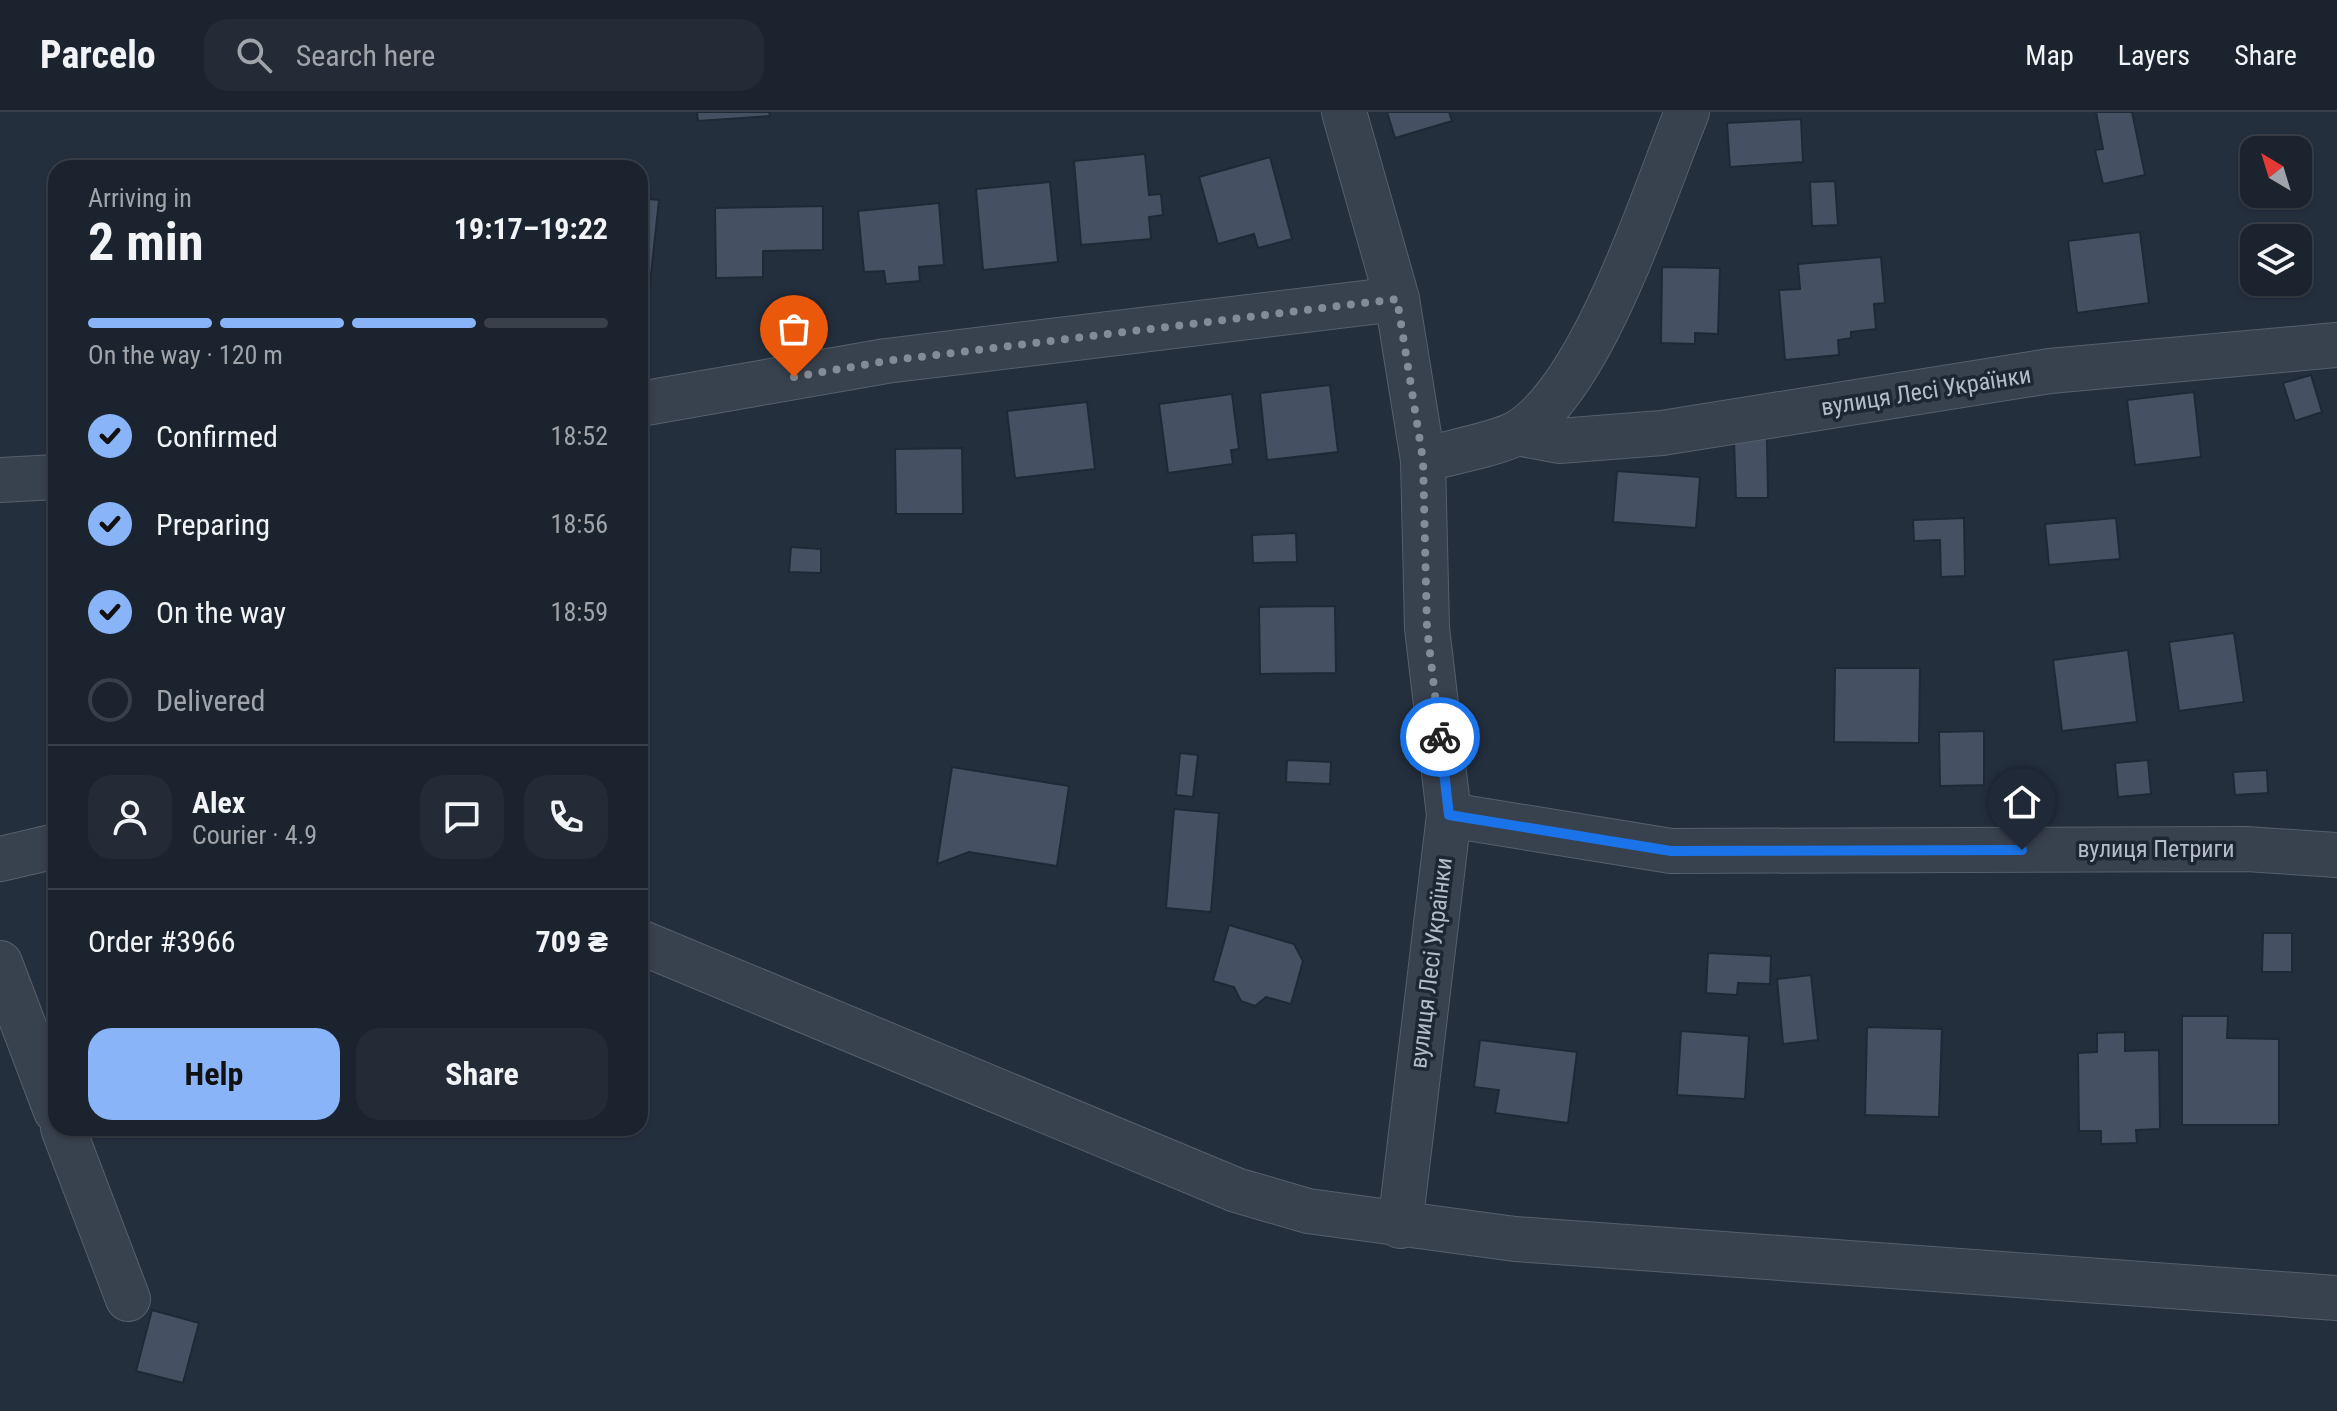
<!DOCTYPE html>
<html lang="en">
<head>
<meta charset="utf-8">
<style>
	:root { --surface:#1b232e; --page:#242b36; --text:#f1f3f6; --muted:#a0a4aa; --line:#39404a; --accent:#8ab4f8 }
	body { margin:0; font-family:"Roboto Condensed",sans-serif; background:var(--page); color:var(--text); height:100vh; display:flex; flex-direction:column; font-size:30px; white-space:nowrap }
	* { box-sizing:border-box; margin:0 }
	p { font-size:26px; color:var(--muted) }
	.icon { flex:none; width:44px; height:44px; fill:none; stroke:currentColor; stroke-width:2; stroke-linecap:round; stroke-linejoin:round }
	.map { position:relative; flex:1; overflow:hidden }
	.sheet { position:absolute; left:48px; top:48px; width:600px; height:976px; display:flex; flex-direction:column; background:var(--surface); border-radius:24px; box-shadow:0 2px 6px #0004,0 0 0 2px var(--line) }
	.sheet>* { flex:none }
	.needle { width:52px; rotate:322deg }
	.buttons { position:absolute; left:2240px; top:24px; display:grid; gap:16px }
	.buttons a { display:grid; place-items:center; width:72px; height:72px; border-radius:16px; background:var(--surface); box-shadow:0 2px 6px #0004,0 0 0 2px var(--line); font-size:40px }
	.pin { position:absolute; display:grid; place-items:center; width:68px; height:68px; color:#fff; margin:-82px -34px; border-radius:50% 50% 50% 0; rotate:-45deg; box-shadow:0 0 8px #0007 }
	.pin .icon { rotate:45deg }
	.courier { position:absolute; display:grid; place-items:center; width:80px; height:80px; margin:-40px; border:6px solid #1a73e8; border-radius:50%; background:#fff; color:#222; box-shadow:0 2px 10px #0007 }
	.head em { font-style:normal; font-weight:700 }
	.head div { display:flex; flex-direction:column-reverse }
	.head { display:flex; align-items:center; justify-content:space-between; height:136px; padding:0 40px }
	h1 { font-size:52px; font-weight:700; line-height:60px }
	.bar { display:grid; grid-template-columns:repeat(4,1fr); gap:12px 8px; align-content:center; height:96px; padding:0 40px }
	.bar i { height:10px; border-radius:6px; background:var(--line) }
	.bar .active { background:var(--accent) }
	.bar p { grid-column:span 4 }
	.line { display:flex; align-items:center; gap:20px; padding:0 40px; border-top:2px solid var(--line) }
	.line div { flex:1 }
	.round { display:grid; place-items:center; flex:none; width:84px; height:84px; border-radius:24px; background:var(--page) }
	ol { padding:0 40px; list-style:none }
	li { display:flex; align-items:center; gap:24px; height:88px }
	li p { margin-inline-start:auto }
	li .icon { padding:8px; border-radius:50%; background:var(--accent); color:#111; stroke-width:4 }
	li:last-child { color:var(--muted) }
	li i { width:44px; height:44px; border:4px solid var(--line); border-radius:50% }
	.cta { display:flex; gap:16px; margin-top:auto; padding:16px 40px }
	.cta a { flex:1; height:92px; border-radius:24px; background:var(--accent); color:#111; font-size:32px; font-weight:700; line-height:92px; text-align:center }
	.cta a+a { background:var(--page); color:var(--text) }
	header { display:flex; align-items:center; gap:48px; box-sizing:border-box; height:112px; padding:0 40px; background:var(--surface); border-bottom:2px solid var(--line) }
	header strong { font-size:38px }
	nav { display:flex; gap:44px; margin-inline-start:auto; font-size:28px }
	.search { width:560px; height:72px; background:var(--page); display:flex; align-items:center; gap:20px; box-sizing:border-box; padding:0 28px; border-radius:24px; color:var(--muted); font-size:30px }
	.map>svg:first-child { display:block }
	.building { fill:#455162; stroke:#1f2835; stroke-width:2 }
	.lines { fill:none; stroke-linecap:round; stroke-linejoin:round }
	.minor-casing { stroke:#565f6c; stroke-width:46 }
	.minor { stroke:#38414e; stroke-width:44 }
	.done { stroke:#828b98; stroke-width:8; stroke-dasharray:0 14.4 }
	.route { stroke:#1a73e8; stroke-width:10 }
	.labels { text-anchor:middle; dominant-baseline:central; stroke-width:7; stroke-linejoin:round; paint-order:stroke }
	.street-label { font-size:24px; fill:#b4bcc9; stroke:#1d2633 }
</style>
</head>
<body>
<header>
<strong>Parcelo</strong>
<div class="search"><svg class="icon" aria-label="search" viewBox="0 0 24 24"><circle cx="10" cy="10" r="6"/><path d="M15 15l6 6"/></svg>Search here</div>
<nav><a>Map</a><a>Layers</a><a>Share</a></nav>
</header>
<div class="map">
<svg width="2337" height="1299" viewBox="0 0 2337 1299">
	<rect width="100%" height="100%" fill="#242f3e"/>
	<g class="building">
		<polygon points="697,0 769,0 770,4 698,9"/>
		<polygon points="1387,0 1449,0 1452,9 1395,26"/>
		<polygon points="2096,0 2132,0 2145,63 2103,72 2095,38 2103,37"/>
		<polygon points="1801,7 1803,50 1730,55 1727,11"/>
		<polygon points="1145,42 1149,83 1161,82 1163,103 1149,105 1151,127 1081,133 1074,49"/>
		<polygon points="1270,45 1292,127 1258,136 1254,122 1218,132 1199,65"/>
		<polygon points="1835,69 1838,113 1812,114 1810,70"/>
		<polygon points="1050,70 1058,150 983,158 976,77"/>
		<polygon points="640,86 659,88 649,181 640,180"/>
		<polygon points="939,91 944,153 919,155 920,169 886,172 884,159 864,160 858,99"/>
		<polygon points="823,94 823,138 763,139 763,165 716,166 715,96"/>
		<polygon points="2140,120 2149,191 2077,201 2068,129"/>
		<polygon points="1881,145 1885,191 1874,192 1876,217 1851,220 1851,226 1838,228 1839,243 1785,248 1779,178 1800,177 1798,152"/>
		<polygon points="1662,155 1720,156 1718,222 1695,221 1695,232 1661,231"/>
		<polygon points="2311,263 2322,300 2295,309 2283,271"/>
		<polygon points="1330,273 1338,340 1267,348 1260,281"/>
		<polygon points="2194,280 2201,345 2135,353 2127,288"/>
		<polygon points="1232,282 1239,337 1231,338 1233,352 1168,361 1159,292"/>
		<polygon points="1087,290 1095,357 1015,366 1007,299"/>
		<polygon points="1734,327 1767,327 1768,386 1736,386"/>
		<polygon points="962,336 963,402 896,402 895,337"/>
		<polygon points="1617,359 1700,365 1696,416 1613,410"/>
		<polygon points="1964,406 1965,464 1941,465 1940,428 1914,429 1913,408"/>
		<polygon points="2116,406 2120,447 2049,453 2045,412"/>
		<polygon points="1296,421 1297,450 1253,451 1252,423"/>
		<polygon points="791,435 821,437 821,461 789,460"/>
		<polygon points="1335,494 1336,561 1260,562 1259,495"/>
		<polygon points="2234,521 2244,590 2179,599 2169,530"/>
		<polygon points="2128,538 2137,610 2062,619 2053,548"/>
		<polygon points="1835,556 1920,556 1919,631 1834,630"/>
		<polygon points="1984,619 1984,673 1940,674 1939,620"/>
		<polygon points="1180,641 1198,643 1193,685 1176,683"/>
		<polygon points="1287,648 1331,650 1330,672 1286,670"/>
		<polygon points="2148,648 2151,682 2118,685 2115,651"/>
		<polygon points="952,655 1069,674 1057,754 969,740 937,752"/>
		<polygon points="2267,658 2268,681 2235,683 2233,660"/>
		<polygon points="1174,697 1219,701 1211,800 1166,796"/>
		<polygon points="1229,813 1294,832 1303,849 1291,892 1266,885 1255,894 1241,889 1234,875 1213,869"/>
		<polygon points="2263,821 2292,821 2292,860 2262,860"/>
		<polygon points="1708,841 1771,844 1770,872 1738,871 1737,883 1706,881"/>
		<polygon points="1811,863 1818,928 1783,932 1777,867"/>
		<polygon points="2182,904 2228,904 2227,926 2279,927 2279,1013 2182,1013"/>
		<polygon points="1867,915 1942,917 1939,1005 1865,1003"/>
		<polygon points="1681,919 1749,924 1745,987 1677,983"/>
		<polygon points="2125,920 2125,939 2159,938 2160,1017 2136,1018 2137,1031 2101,1032 2101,1019 2079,1019 2078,941 2097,940 2097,921"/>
		<polygon points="1480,928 1577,940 1568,1011 1495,1001 1499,978 1474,975"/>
		<polygon points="152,1198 199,1211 183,1271 136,1259"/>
	</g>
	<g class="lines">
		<g class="minor-casing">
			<g id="minor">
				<polyline points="1344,0 1397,187 1423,348 1427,516 1449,703 1400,1114"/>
				<polyline points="640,292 886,249 1397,187"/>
				<polyline points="1517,321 1559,329 1662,321 2050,259 2337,233"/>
				<path d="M1423 348C1447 341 1497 332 1517 321 1593 276 1653 83 1687 0"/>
				<polyline points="0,368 56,365"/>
				<polyline points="1449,703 1671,739 2246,737 2337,743"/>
				<polyline points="0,747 56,734"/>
				<polyline points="640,830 1236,1078 1308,1099 1515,1127 2337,1186"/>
				<polyline points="0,851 56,999"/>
				<polyline points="63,1016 128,1187"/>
			</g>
		</g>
		<use href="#minor" class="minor"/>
	</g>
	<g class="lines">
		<polyline class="done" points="794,265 886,249 1397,187 1423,348 1427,516 1440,625"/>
		<polyline class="route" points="1440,625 1449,703 1671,739 2022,738"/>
	</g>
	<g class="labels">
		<g class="street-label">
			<text transform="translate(1926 279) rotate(-9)">вулиця Лесі Українки</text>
			<text x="2156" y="737">вулиця Петриги</text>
			<text transform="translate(1431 851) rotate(-83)">вулиця Лесі Українки</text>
		</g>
	</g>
</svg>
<div class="buttons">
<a><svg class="needle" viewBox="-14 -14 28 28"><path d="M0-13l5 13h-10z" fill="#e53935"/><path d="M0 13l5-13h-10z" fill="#a0a4aa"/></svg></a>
<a><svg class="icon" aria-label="layers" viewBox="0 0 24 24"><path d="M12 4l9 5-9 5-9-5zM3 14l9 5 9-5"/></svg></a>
</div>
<div class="pin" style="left:794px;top:265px;background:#ea580c"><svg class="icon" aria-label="bag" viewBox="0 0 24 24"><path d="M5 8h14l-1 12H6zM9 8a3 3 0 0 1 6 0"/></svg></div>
<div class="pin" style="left:2022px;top:738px;background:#1f2937"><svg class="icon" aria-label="home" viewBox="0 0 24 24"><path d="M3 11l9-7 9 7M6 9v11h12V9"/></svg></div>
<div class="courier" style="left:1440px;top:625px"><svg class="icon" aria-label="bike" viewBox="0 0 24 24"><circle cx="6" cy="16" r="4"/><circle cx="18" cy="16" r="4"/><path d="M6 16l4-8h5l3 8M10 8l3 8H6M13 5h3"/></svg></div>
<section class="sheet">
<div class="head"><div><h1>2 min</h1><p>Arriving in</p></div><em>19:17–19:22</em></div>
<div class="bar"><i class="active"></i><i class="active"></i><i class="active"></i><i></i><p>On the way · 120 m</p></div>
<ol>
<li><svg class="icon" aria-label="check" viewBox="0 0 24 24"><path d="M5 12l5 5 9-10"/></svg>Confirmed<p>18:52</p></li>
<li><svg class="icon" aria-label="check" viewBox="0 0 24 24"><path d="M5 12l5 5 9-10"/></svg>Preparing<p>18:56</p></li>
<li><svg class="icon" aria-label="check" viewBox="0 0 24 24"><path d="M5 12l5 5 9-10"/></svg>On the way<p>18:59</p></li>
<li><i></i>Delivered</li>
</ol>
<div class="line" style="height:144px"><a class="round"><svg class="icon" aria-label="person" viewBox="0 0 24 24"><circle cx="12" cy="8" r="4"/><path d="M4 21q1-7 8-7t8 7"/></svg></a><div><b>Alex</b><p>Courier · 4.9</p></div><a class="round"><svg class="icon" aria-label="chat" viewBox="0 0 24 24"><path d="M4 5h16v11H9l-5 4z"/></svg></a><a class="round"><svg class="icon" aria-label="phone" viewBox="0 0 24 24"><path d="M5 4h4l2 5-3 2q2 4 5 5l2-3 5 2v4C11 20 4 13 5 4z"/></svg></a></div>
<div class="line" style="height:104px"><div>Order #3966</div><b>709 ₴</b></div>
<div class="cta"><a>Help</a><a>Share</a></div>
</section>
</div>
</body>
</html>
